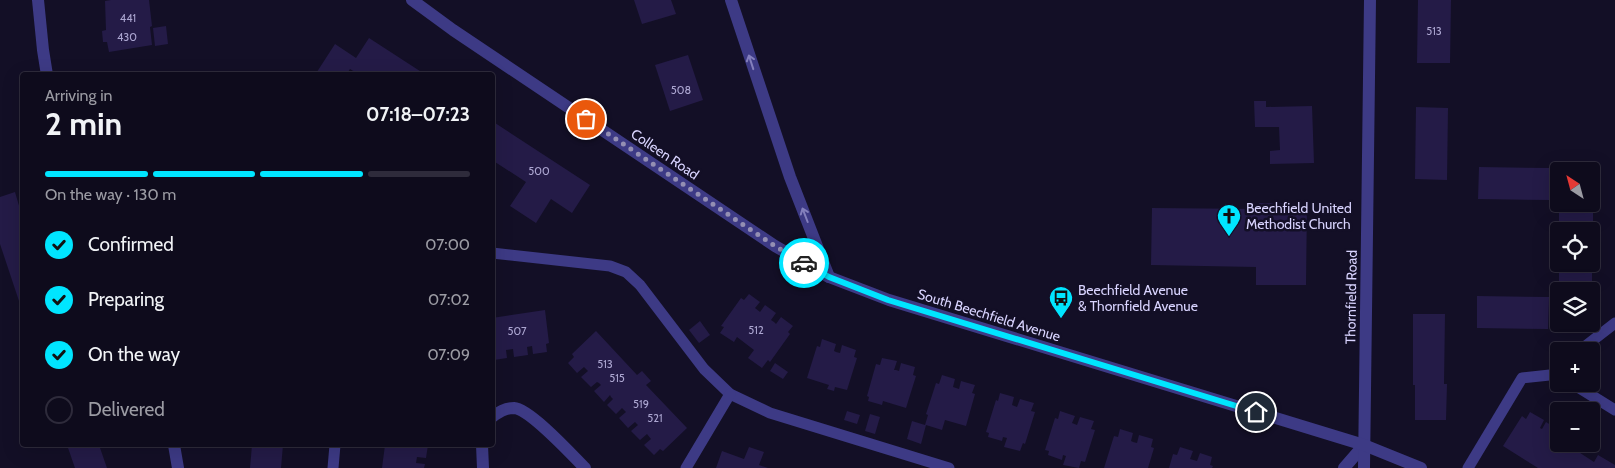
<!DOCTYPE html>
<html lang="en">
<head>
<meta charset="utf-8">
<style>
	:root { --surface:#0e0b1c; --page:#1c1929; --text:#f1f3f6; --muted:#9b9ba3; --line:#2e2b3b; --accent:#00e5ff }
	body { margin:0; font-family:Cabin,sans-serif; background:var(--page); color:var(--text); height:100vh; display:flex; flex-direction:column; font-size:19px; white-space:nowrap }
	* { box-sizing:border-box; margin:0 }
	p { font-size:16px; color:var(--muted) }
	.icon { flex:none; width:28px; height:28px; fill:none; stroke:currentColor; stroke-width:2; stroke-linecap:round; stroke-linejoin:round }
	.map { position:relative; flex:1; overflow:hidden }
	.side { position:absolute; left:20px; top:72px; width:475px; height:375px; display:flex; flex-direction:column; background:var(--surface); border-radius:5px; box-shadow:0 5px 20px #0002,0 0 0 1px var(--line) }
	.side>* { flex:none }
	.needle { width:32px; rotate:324deg }
	.tools { position:absolute; left:1550px; top:162px; display:grid; gap:10px }
	.tools a { display:grid; place-items:center; width:50px; height:50px; border-radius:5px; background:var(--surface); box-shadow:0 5px 20px #0002,0 0 0 1px var(--line); font-size:25px }
	.pin { position:absolute; display:grid; place-items:center; width:42px; height:42px; color:#fff; margin:-21px; border:2px solid #fff; border-radius:50%; box-shadow:0 1px 5px #0007 }
	.courier { position:absolute; display:grid; place-items:center; width:50px; height:50px; margin:-25px; border:4px solid #00e5ff; border-radius:50%; background:#fff; color:#222; box-shadow:0 1px 6px #0007 }
	.headline em { font-style:normal; font-weight:700 }
	.headline div { display:flex; flex-direction:column-reverse }
	.headline { display:flex; align-items:center; justify-content:space-between; height:85px; padding:0 25px }
	h1 { font-size:32px; font-weight:700; line-height:38px }
	.bar { display:grid; grid-template-columns:repeat(4,1fr); gap:8px 5px; align-content:center; height:60px; padding:0 25px }
	.bar i { height:6px; border-radius:4px; background:var(--line) }
	.bar .current { background:var(--accent) }
	.bar p { grid-column:span 4 }
	ol { padding:0 25px; list-style:none }
	li { display:flex; align-items:center; gap:15px; height:55px }
	li p { margin-inline-start:auto }
	li .icon { padding:5px; border-radius:50%; background:var(--accent); color:#111; stroke-width:4 }
	li:last-child { color:var(--muted) }
	li i { width:28px; height:28px; border:2px solid var(--line); border-radius:50% }
	.map>svg:first-child { display:block }
	.building { fill:#241b47 }
	.lines { fill:none; stroke-linecap:round; stroke-linejoin:round }
	.service { stroke:#3d3a85; stroke-width:11 }
	.minor { stroke:#3d3a85; stroke-width:12 }
	.tertiary { stroke:#3d3a85; stroke-width:12 }
	.oneway { stroke:#837fbc }
	.done { stroke:#948fb3; stroke-width:5; stroke-dasharray:0 9 }
	.route { stroke:#00e5ff; stroke-width:6 }
	.labels { text-anchor:middle; dominant-baseline:central; stroke-width:5; stroke-linejoin:round; paint-order:stroke }
	.number-label { font-size:11px; fill:#aca6d1 }
	.street-label { font-size:14px; fill:#d9d4ff; stroke:#130f26 }
	.poi-label { font-size:14px; fill:#d9d4ff; stroke:#130f26; text-anchor:start }
</style>
</head>
<body>
<div class="map">
<svg width="1615" height="468" viewBox="0 0 1615 468">
	<rect width="100%" height="100%" fill="#130f26"/>
	<g class="building">
		<polygon points="111,0 149,0 152,26 150,27 152,45 109,52 107,42 103,42 102,31 106,30 105,1"/>
		<polygon points="634,0 671,0 676,14 642,24"/>
		<polygon points="1418,0 1451,0 1450,63 1417,63"/>
		<polygon points="166,26 168,44 155,46 153,28"/>
		<polygon points="369,38 426,75 360,75 350,69 346,75 315,75 335,44 356,58"/>
		<polygon points="688,55 703,100 670,111 655,65"/>
		<polygon points="1254,101 1266,101 1266,107 1312,106 1314,163 1270,164 1270,151 1280,150 1279,127 1255,127"/>
		<polygon points="1416,107 1448,108 1447,180 1415,179"/>
		<polygon points="492,121 590,185 572,213 551,199 536,223 510,206 526,182 492,160"/>
		<polygon points="1479,167 1551,168 1551,200 1478,199"/>
		<polygon points="15,192 22,216 22,310 0,244 0,197"/>
		<polygon points="1259,203 1307,204 1306,285 1256,285 1256,267 1151,265 1152,208 1259,209"/>
		<rect x="1559" y="213" width="34" height="18"/>
		<polygon points="1559,264 1592,264 1592,285 1559,284"/>
		<polygon points="749,294 760,302 755,308 760,312 765,305 776,313 771,320 774,322 776,324 781,317 793,326 788,332 790,334 770,362 768,360 762,368 748,358 754,350 737,337 734,342 720,333 724,327 721,326 741,298 744,300"/>
		<polygon points="1477,296 1549,297 1548,329 1477,328"/>
		<polygon points="545,310 549,343 546,344 547,352 533,354 532,346 527,347 528,355 514,357 513,349 506,350 507,358 494,360 492,318"/>
		<polygon points="1413,314 1445,314 1444,384 1447,384 1446,420 1415,420 1415,385 1413,385"/>
		<polygon points="700,321 710,335 699,343 689,330"/>
		<polygon points="596,331 637,375 642,371 651,381 646,385 687,428 663,451 660,449 654,455 644,445 651,439 647,434 640,440 631,431 638,425 635,422 628,428 619,418 626,412 622,408 616,414 607,405 613,399 611,397 610,395 604,402 594,391 601,385 599,383 597,382 591,387 581,377 588,371 584,367 577,373 568,363 574,357 572,354"/>
		<polygon points="822,339 836,344 834,351 836,352 840,353 842,345 856,350 854,357 857,358 847,390 835,387 834,391 827,389 829,385 807,378 817,346 820,347"/>
		<polygon points="882,358 897,361 894,370 896,370 899,371 901,363 915,367 913,375 916,376 906,408 883,401 882,405 868,401 869,397 867,396 876,364 880,365"/>
		<polygon points="775,363 788,372 783,379 770,371"/>
		<polygon points="942,375 955,379 953,387 959,389 961,381 975,385 972,393 975,394 966,426 945,420 942,430 926,425 921,444 907,439 912,421 925,425 928,415 926,414 936,383 939,384"/>
		<polygon points="1000,393 1014,397 1012,405 1017,407 1020,399 1034,403 1031,411 1035,412 1025,444 1023,443 1020,451 1004,447 1007,438 1003,437 1002,441 988,437 989,433 986,432 996,400 998,401"/>
		<polygon points="847,411 860,415 857,424 844,420"/>
		<polygon points="1060,411 1075,416 1072,423 1077,425 1080,417 1094,421 1091,429 1095,430 1085,462 1081,461 1079,468 1063,465 1066,456 1063,455 1062,460 1048,455 1049,451 1045,450 1055,418 1058,419"/>
		<polygon points="1530,412 1544,420 1540,428 1542,429 1546,422 1559,430 1559,444 1577,444 1574,449 1594,462 1598,455 1615,465 1615,468 1538,468 1503,446 1522,416 1526,419"/>
		<polygon points="870,414 880,417 875,434 865,431"/>
		<polygon points="1120,429 1133,433 1131,441 1133,442 1137,443 1139,435 1153,439 1151,447 1154,448 1148,468 1104,468 1114,436 1118,437"/>
		<polygon points="67,445 99,445 107,468 75,468"/>
		<polygon points="252,445 283,445 281,468 250,468"/>
		<polygon points="385,445 428,445 426,458 417,457 416,463 425,464 424,468 382,468"/>
		<polygon points="749,447 764,452 759,465 768,468 716,468 722,451 744,459"/>
		<polygon points="1180,447 1193,451 1190,459 1197,461 1200,453 1212,457 1210,465 1213,466 1212,468 1169,468 1173,454 1177,455"/>
	</g>
	<g class="lines">
		<g class="service">
			<polyline points="492,253 610,266 626,272 640,285 704,369 730,394 770,413 949,468"/>
			<polyline points="1579,351 1615,323"/>
			<polyline points="1573,384 1615,410"/>
			<polyline points="333,468 335,445"/>
			<polyline points="686,468 730,394"/>
			<polyline points="1468,468 1522,378 1559,374"/>
		</g>
		<g class="minor">
			<polyline points="38,0 43,50 47,75"/>
			<polyline points="731,0 790,177 829,277"/>
			<path d="M492 417C499 412 505 408 514 408 530 409 572 455 585 468"/>
			<polyline points="174,445 178,468"/>
			<polyline points="482,445 483,468"/>
			<polyline points="1344,468 1364,445"/>
			<polyline points="1364,468 1370,0"/>
		</g>
		<polyline class="tertiary" points="412,0 453,30 775,246 829,277 889,300 1364,445 1421,468"/>
	</g>
	<defs><path id="oneway-shaft" d="M-6 0H5M1.5-3L5.5 0L1.5 3" fill="none" stroke-width="1.6" stroke-linecap="round" stroke-linejoin="round" transform="scale(1.25)"/></defs>
	<g class="oneway">
		<use href="#oneway-shaft" transform="translate(751 62) rotate(-108)"/>
		<use href="#oneway-shaft" transform="translate(805 215) rotate(-111)"/>
	</g>
	<g class="lines">
		<polyline class="done" points="586,119 775,246 804,263"/>
		<polyline class="route" points="804,263 829,277 888,300 1256,412"/>
	</g>
	<defs>
		<g id="church-pin" transform="scale(1.25)"><path d="M0 17L-7.5 6A9.5 9.5 0 1 1 7.5 6Z" fill="#00e5ff" stroke="#130f26"/><path d="M-1.2-6h2.4v3.5h3.3v2.4h-3.3V6h-2.4V-.1h-3.3v-2.4h3.3Z" fill="#111"/></g>
		<g id="bus-pin" transform="scale(1.25)"><path d="M0 17L-7.5 6A9.5 9.5 0 1 1 7.5 6Z" fill="#00e5ff" stroke="#130f26"/><path d="M-5-6H5V4H4V6H2V4H-2V6H-4V4H-5ZM-3.5-4V0h7V-4ZM-3.5 1.2v1.5H-2V1.2ZM2 1.2v1.5H3.5V1.2Z" fill="#111"/></g>
	</defs>
	<g fill-rule="evenodd">
		<use href="#church-pin" x="1229" y="216"/>
		<use href="#bus-pin" x="1061" y="298"/>
	</g>
	<g class="labels">
		<g class="number-label">
			<text x="128" y="18">441</text>
			<text x="1434" y="31">513</text>
			<text x="127" y="37">430</text>
			<text x="681" y="90">508</text>
			<text x="539" y="171">500</text>
			<text x="756" y="330">512</text>
			<text x="517" y="331">507</text>
			<text x="605" y="364">513</text>
			<text x="617" y="378">515</text>
			<text x="641" y="404">519</text>
			<text x="655" y="418">521</text>
		</g>
		<g class="street-label">
			<text transform="translate(665 154) rotate(34)">Colleen Road</text>
			<text transform="translate(1351 297) rotate(-89)">Thornfield Road</text>
			<text transform="translate(989 315) rotate(17)">South Beechfield Avenue</text>
		</g>
		<g class="poi-label">
			<text x="1246" y="208">Beechfield United<tspan x="1246" dy="16">Methodist Church</tspan></text>
			<text x="1078" y="290">Beechfield Avenue<tspan x="1078" dy="16">&amp; Thornfield Avenue</tspan></text>
		</g>
	</g>
</svg>
<div class="tools">
<a><svg class="needle" viewBox="-14 -14 28 28"><path d="M0-13l5 13h-10z" fill="#e53935"/><path d="M0 13l5-13h-10z" fill="#9b9ba3"/></svg></a>
<a><svg class="icon" aria-label="locate" viewBox="0 0 24 24"><circle cx="12" cy="12" r="6"/><path d="M12 2v4M12 18v4M2 12h4M18 12h4"/></svg></a>
<a><svg class="icon" aria-label="layers" viewBox="0 0 24 24"><path d="M12 4l9 5-9 5-9-5zM3 14l9 5 9-5"/></svg></a>
<a>+</a>
<a>−</a>
</div>
<div class="pin" style="left:586px;top:119px;background:#ea580c"><svg class="icon" aria-label="bag" viewBox="0 0 24 24"><path d="M5 8h14l-1 12H6zM9 8a3 3 0 0 1 6 0"/></svg></div>
<div class="pin" style="left:1256px;top:412px;background:#1f2937"><svg class="icon" aria-label="home" viewBox="0 0 24 24"><path d="M3 11l9-7 9 7M6 9v11h12V9"/></svg></div>
<div class="courier" style="left:804px;top:263px"><svg class="icon" aria-label="car" viewBox="0 0 24 24"><path d="M5 17H2v-5l4-1 3-4h7l3 4 3 1v5h-3M9 17h6M6 11h13"/><circle cx="7" cy="17" r="2"/><circle cx="17" cy="17" r="2"/></svg></div>
<section class="side">
<div class="headline"><div><h1>2 min</h1><p>Arriving in</p></div><em>07:18–07:23</em></div>
<div class="bar"><i class="current"></i><i class="current"></i><i class="current"></i><i></i><p>On the way · 130 m</p></div>
<ol>
<li><svg class="icon" aria-label="check" viewBox="0 0 24 24"><path d="M5 12l5 5 9-10"/></svg>Confirmed<p>07:00</p></li>
<li><svg class="icon" aria-label="check" viewBox="0 0 24 24"><path d="M5 12l5 5 9-10"/></svg>Preparing<p>07:02</p></li>
<li><svg class="icon" aria-label="check" viewBox="0 0 24 24"><path d="M5 12l5 5 9-10"/></svg>On the way<p>07:09</p></li>
<li><i></i>Delivered</li>
</ol>
</section>
</div>
</body>
</html>
